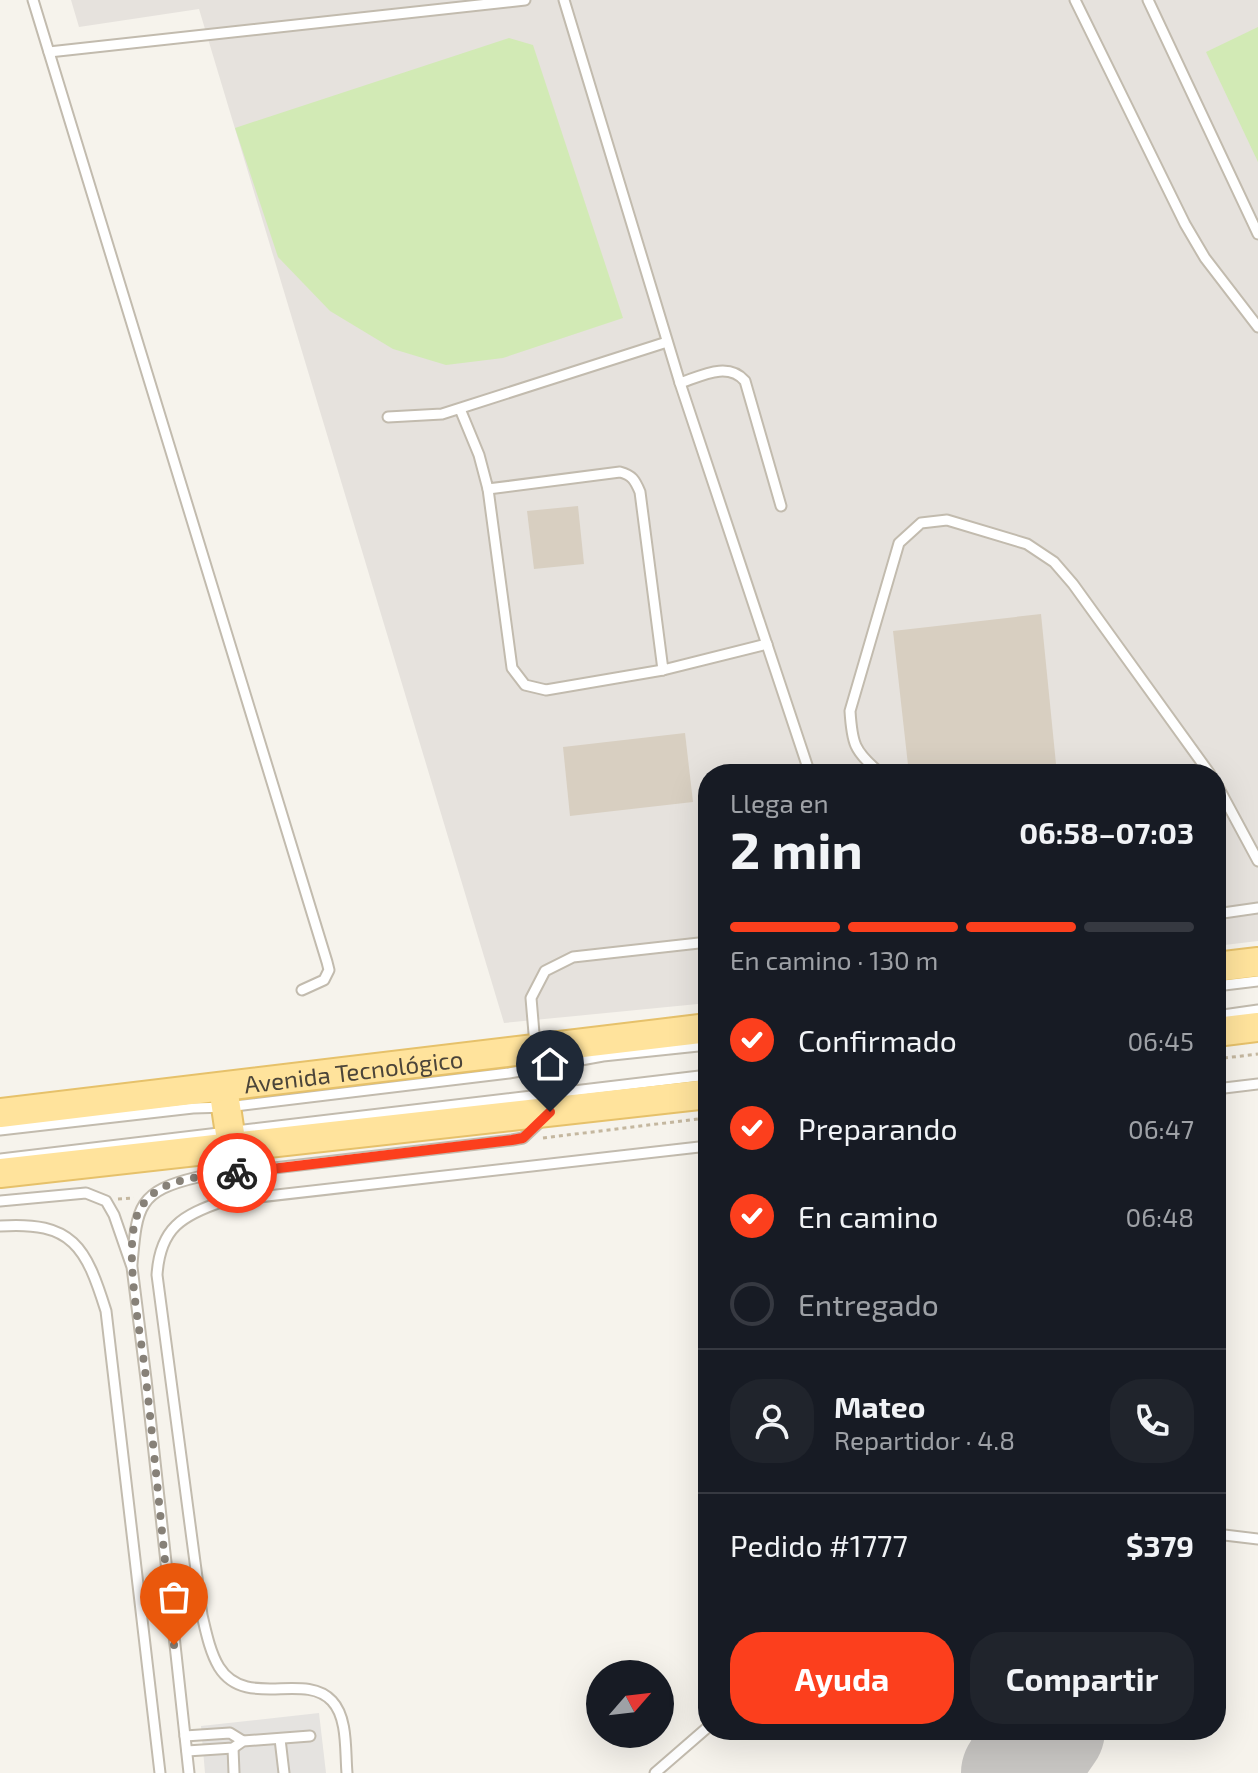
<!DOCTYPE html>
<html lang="es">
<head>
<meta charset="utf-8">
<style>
	:root { --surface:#171b24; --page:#20242c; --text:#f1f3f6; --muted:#9ea1a6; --line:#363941; --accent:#fc3f1d }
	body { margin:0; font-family:"Exo 2",sans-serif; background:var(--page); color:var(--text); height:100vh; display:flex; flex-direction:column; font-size:30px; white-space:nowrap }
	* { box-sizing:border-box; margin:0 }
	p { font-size:26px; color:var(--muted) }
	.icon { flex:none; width:44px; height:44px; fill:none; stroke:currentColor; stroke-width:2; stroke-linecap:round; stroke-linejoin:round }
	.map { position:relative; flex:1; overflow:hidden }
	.panel { position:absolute; left:698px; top:764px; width:528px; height:976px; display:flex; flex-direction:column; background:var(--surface); border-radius:32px; box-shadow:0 8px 32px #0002 }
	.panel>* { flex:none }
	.needle { width:52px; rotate:62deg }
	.fabs { position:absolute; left:586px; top:1660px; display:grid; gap:16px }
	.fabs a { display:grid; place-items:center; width:88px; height:88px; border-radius:50%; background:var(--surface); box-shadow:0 8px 32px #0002; font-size:40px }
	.pin { position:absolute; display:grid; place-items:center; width:68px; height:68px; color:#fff; margin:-82px -34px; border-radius:50% 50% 50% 0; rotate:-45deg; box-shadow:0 0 8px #0007 }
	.pin .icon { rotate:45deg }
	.courier { position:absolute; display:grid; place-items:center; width:80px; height:80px; margin:-40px; border:6px solid #fc3f1d; border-radius:50%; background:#fff; color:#222; box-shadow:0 2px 10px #0007 }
	.overview em { font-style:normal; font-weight:700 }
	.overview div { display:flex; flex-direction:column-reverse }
	.overview { display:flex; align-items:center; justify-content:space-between; height:136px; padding:0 32px }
	h1 { font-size:52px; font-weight:700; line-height:60px }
	.bar { display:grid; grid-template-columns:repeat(4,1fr); gap:12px 8px; align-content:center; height:96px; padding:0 32px }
	.bar i { height:10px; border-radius:6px; background:var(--line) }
	.bar .selected { background:var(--accent) }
	.bar p { grid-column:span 4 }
	.line { display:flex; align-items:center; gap:20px; padding:0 32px; border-top:2px solid var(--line) }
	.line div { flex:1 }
	.round { display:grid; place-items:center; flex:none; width:84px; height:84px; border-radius:32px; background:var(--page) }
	ol { padding:0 32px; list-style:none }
	li { display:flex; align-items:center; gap:24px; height:88px }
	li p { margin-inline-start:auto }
	li .icon { padding:8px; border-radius:50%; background:var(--accent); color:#fff; stroke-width:4 }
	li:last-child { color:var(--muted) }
	li i { width:44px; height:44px; border:4px solid var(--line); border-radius:50% }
	.cta { display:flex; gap:16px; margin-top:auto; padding:16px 32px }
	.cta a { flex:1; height:92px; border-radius:32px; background:var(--accent); color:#fff; font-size:32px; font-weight:700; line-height:92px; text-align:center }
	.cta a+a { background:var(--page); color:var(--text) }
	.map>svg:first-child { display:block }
	.industrial { fill:#e6e2dd }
	.green { fill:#d2eab5 }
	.parking { fill:#e5e3e0 }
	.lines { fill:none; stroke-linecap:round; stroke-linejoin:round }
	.taxiway { stroke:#c8c6c3; stroke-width:46 }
	.runway { stroke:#c8c6c3; stroke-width:114 }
	.building { fill:#d8cfc1 }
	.service-casing { stroke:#c2bbae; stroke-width:13 }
	.primary-casing { stroke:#e6c16a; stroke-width:32 }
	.path { stroke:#c4b79f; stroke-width:3; stroke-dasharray:4 4; stroke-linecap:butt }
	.service { stroke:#fff; stroke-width:9 }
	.primary { stroke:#ffe39c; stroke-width:28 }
	.done { stroke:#878178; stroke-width:8; stroke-dasharray:0 14.4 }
	.route { stroke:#fc3f1d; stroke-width:10 }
	.labels { text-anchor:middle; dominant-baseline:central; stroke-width:6; stroke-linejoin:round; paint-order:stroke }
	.street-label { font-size:24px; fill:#4b4439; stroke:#fff }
</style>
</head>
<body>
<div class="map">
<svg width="1258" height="1773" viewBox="0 0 1258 1773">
	<rect width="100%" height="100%" fill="#f6f3ec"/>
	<polygon class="industrial" points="71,0 1258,0 1258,941 1216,946 1216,774 708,774 708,1003 504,1023 199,9 79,27"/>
	<g class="green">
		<polygon points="1258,27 1258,162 1206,52"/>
		<polygon points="509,38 533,45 623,318 503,358 446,365 393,349 330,311 278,257 235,128"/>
	</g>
	<polygon class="parking" points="319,1713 326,1773 205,1773 201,1726"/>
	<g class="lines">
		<g class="taxiway">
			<polyline points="988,1773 997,1730"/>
			<path d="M1052 1773C1068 1763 1075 1749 1074 1730"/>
		</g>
		<polyline class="runway" points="1018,1773 1048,1730"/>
	</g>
	<g class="building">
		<polygon points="578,506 584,564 534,569 527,511"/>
		<polygon points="1041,614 1057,774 909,774 893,631"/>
		<polygon points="685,733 693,802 570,816 563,747"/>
	</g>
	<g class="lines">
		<g class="service-casing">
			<g id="service">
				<polyline points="33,0 327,962 329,970 324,980 302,990"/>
				<polyline points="564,0 680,383 810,774"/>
				<polyline points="1075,0 1185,224 1205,258 1258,327"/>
				<polyline points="1148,0 1258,234"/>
				<polyline points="49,52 525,0"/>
				<path d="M680 383C701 376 728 361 745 381L781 506"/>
				<path d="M460 409 479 455 488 489 620 472C632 475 635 480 640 492L663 670 767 644"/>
				<polyline points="388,417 442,414 667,342"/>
				<polyline points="488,489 512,668 525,685 546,690 663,670"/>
				<path d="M879 772C854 751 852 743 850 711L899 543 921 523 947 520 1027 544 1054 562 1073 584 1210 774"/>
				<polyline points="1216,783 1258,861"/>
				<polyline points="1216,914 1258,908"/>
				<polyline points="1216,986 1258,981"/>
				<polyline points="1216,1016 1258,1010"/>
				<polyline points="535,1045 531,998 545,971 573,957 708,942"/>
				<polyline points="1216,1089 1258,1084"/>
				<polyline points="0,1130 193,1108 227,1107 509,1073 603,1056 708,1045"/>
				<polyline points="0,1159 708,1075"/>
				<polyline points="0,1201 86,1193 106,1201 114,1215 132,1267 146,1379 189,1773"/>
				<path d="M0 1226C73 1221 86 1247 106 1311L160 1773"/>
				<path d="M132 1264C137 1206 138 1191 198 1177L512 1140 523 1138 541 1121"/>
				<polyline points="1216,1534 1258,1539"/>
				<polyline points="185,1736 230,1733 243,1741"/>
				<polyline points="280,1739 284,1773"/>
				<polyline points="233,1748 234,1773"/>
				<polyline points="187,1751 233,1748 243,1741 310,1736"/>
				<path d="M347 1773C345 1751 348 1718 332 1701 304 1671 246 1710 219 1667 210 1652 206 1632 202 1615L157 1275C160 1228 182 1215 224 1201L708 1146"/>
				<polyline points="655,1773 708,1727"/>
			</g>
		</g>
		<g class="primary-casing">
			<g id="primary">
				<polyline points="1216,967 1258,962"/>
				<polyline points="1216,1032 1258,1027"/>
				<polyline points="223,1087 232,1147"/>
				<path id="s1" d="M0 1113 708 1028"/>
				<polyline points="0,1173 708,1094"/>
			</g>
		</g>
		<g class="path">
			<polyline points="1216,1059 1258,1054"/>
			<polyline points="543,1138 706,1118"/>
			<polyline points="118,1199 134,1198"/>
		</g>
		<use href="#service" class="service"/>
		<use href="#primary" class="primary"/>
	</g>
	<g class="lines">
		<path class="done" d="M174 1645C164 1556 156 1468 146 1379 142 1338 121 1246 139 1211 157 1176 203 1177 237 1173"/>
		<polyline class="route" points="237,1173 512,1140 523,1138 550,1112"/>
	</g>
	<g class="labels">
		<g class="street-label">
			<text stroke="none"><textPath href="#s1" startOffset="356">Avenida Tecnológico</textPath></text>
		</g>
	</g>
</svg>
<div class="fabs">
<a><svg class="needle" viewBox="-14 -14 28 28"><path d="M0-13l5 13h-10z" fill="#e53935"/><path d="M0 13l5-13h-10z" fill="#9ea1a6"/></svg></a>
</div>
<div class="pin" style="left:174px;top:1645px;background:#ea580c"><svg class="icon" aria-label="bag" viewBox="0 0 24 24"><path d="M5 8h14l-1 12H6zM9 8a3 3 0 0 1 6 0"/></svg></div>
<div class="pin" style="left:550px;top:1112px;background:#1f2937"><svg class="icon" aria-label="home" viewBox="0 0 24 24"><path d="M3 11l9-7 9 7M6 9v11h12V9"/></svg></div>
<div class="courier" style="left:237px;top:1173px"><svg class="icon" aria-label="bike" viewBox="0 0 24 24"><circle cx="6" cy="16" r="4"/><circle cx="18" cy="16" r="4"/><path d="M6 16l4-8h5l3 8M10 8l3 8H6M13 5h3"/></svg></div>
<section class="panel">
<div class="overview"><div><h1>2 min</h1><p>Llega en</p></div><em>06:58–07:03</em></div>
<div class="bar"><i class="selected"></i><i class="selected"></i><i class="selected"></i><i></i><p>En camino · 130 m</p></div>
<ol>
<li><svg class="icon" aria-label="check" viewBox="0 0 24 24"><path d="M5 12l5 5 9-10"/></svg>Confirmado<p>06:45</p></li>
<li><svg class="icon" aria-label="check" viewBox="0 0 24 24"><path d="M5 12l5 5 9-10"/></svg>Preparando<p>06:47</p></li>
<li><svg class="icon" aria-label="check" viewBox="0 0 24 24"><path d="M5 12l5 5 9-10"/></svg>En camino<p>06:48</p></li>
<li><i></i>Entregado</li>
</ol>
<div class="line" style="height:144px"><a class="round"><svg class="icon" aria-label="person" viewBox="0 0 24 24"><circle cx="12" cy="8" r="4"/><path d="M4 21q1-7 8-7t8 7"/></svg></a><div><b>Mateo</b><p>Repartidor · 4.8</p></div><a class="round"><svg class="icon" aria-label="phone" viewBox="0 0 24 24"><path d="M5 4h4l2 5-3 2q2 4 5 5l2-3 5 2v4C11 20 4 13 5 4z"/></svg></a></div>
<div class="line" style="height:104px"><div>Pedido #1777</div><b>$379</b></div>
<div class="cta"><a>Ayuda</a><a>Compartir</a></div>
</section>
</div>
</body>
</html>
